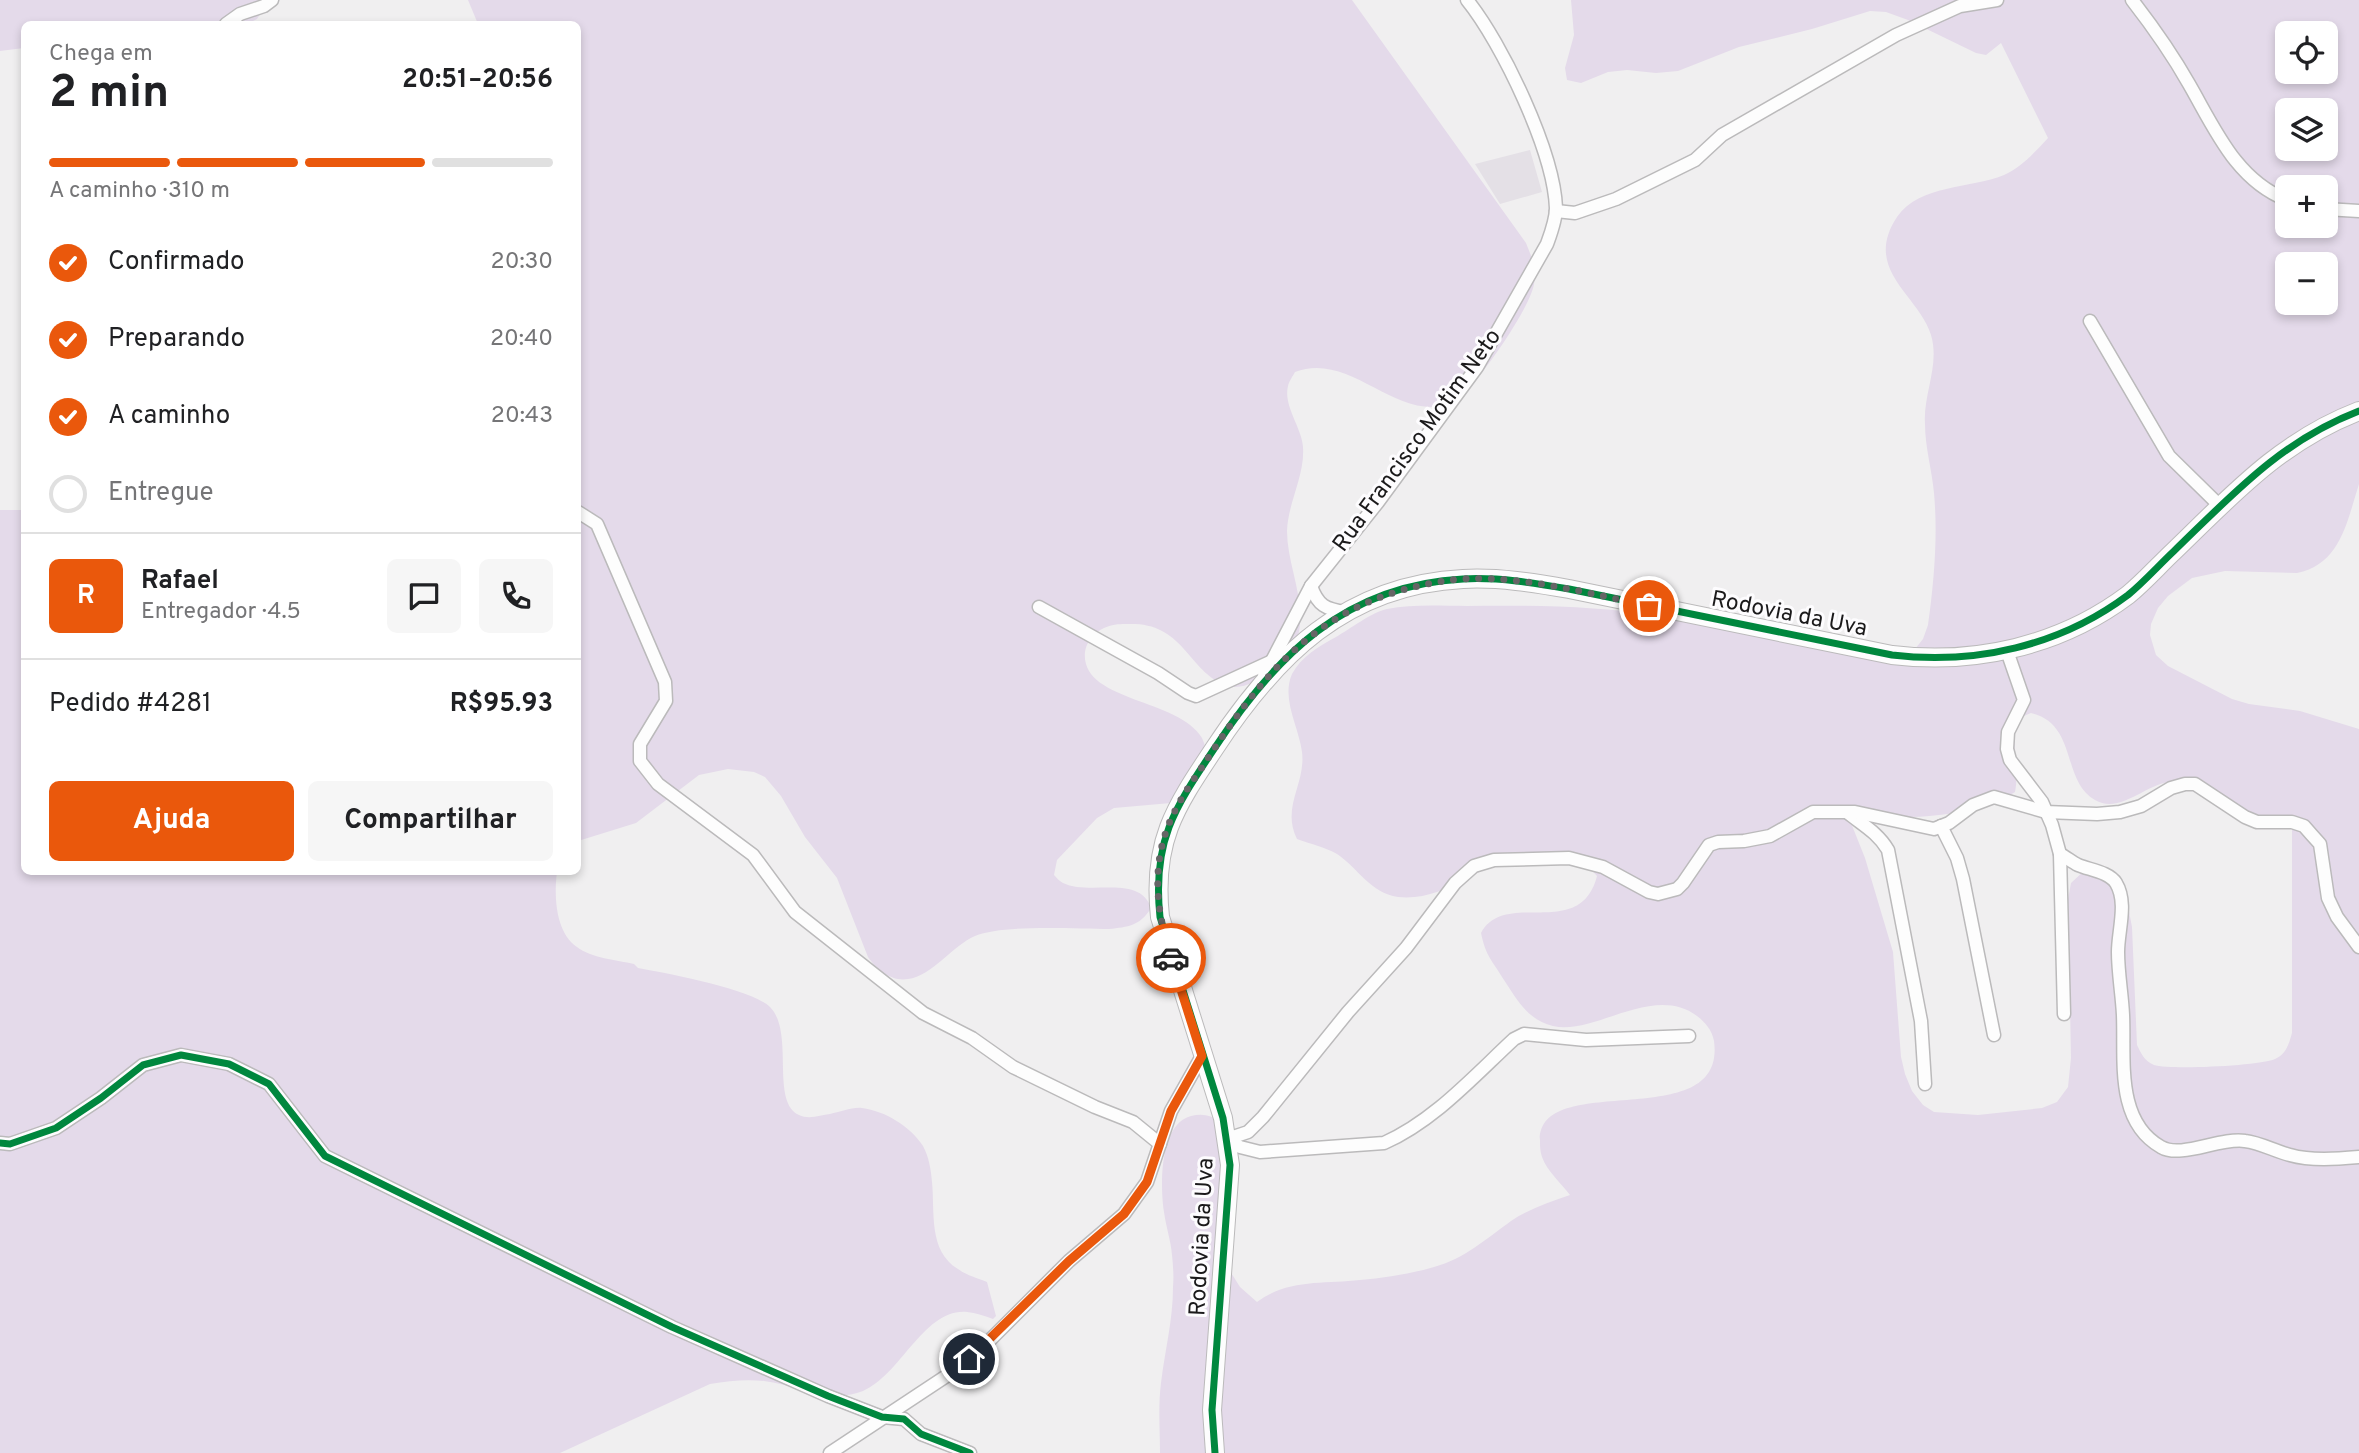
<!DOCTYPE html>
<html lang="pt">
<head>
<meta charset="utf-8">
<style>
	:root { --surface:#fff; --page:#f6f6f6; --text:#202124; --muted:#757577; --line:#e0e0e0; --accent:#ea580c }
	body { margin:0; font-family:Overpass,sans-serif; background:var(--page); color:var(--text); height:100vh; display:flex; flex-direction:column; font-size:26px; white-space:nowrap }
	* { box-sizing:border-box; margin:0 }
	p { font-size:23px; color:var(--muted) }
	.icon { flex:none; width:38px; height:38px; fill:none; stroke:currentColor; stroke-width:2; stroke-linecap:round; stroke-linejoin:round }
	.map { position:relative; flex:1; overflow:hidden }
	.details { position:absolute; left:21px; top:21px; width:560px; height:854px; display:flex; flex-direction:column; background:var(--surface); border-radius:10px; box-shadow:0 4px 10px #0003 }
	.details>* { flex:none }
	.controls { position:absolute; left:2275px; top:21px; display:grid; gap:14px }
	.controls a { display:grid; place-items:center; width:63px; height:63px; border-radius:10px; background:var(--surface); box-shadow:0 4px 10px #0003; font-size:35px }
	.pin { position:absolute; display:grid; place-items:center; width:60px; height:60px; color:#fff; margin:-30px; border:4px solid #fff; border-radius:50%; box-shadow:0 2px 7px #0007 }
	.courier { position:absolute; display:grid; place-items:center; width:70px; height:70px; margin:-35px; border:5px solid #ea580c; border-radius:50%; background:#fff; color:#222; box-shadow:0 2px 9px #0007 }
	.headline em { font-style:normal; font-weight:700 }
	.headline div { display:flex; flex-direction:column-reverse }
	.headline { display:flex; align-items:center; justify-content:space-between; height:119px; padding:0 28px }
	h1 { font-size:46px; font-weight:700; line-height:52px }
	.bar { display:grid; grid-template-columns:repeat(4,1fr); gap:10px 7px; align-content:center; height:84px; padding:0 28px }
	.bar i { height:9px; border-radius:5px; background:var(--line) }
	.bar .selected { background:var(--accent) }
	.bar p { grid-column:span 4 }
	.line { display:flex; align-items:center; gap:18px; padding:0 28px; border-top:2px solid var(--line) }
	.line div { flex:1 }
	.round { display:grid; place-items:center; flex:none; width:74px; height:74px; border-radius:10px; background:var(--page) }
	ol { padding:0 28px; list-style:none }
	li { display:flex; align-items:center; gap:21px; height:77px }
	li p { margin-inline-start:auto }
	li .icon { padding:7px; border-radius:50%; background:var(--accent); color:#fff; stroke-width:4 }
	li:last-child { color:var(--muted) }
	li i { width:38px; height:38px; border:4px solid var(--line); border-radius:50% }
	.action { display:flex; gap:14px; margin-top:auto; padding:14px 28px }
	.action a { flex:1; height:80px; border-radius:10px; background:var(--accent); color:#fff; font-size:28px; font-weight:700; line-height:80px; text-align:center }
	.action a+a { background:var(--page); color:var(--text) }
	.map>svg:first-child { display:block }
	.built { fill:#e4e0e6 }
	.green { fill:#e4daea; fill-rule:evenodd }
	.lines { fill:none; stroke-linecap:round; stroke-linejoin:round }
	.street-casing { stroke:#bbbabb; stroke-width:15 }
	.secondary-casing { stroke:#bbbabb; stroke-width:20 }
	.street { stroke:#fdfdfd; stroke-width:12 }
	.secondary { stroke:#fdfdfd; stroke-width:18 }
	.cycleway-casing { stroke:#fdfcfe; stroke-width:11 }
	.cycleway { stroke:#00873e; stroke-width:7 }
	.done { stroke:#666566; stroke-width:7; stroke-dasharray:0 12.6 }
	.route { stroke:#ea580c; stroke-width:9 }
	.labels { text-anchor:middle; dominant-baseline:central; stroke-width:6; stroke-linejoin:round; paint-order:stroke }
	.street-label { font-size:23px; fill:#1b1a1b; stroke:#fdfcfe }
</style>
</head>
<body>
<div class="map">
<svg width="2359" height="1453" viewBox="0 0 2359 1453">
	<rect width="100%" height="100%" fill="#f0eff0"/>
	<polygon class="built" points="1530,150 1542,192 1500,204 1475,164"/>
	<g class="green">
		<polygon points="0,0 269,0 257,19 247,24 24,24 24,48 0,51"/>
		<path d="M468 0H1352L1526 243C1532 258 1537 268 1534 284 1530 308 1486 370 1469 388 1459 397 1445 407 1432 407 1385 407 1344 353 1295 372 1293 376 1289 381 1288 386 1283 406 1302 428 1303 447 1305 476 1288 502 1287 531 1287 565 1307 602 1298 636 1293 651 1278 661 1267 671 1256 682 1241 691 1225 685 1189 671 1184 626 1135 624 1124 624 1114 623 1104 628 1095 632 1086 642 1085 652 1080 702 1178 698 1202 738 1205 744 1206 752 1208 758L1171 803 1114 808 1097 818 1057 860 1054 875C1057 878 1059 881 1063 883 1089 896 1140 874 1151 908 1140 926 1128 927 1109 929 1076 929 1003 924 975 936 952 946 932 976 908 979 892 982 877 970 868 957L837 878 805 837 781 796 765 777 754 772 728 769 699 775 636 823 578 841V24H478Z"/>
		<path d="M1571 0H2359V484C2347 521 2341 564 2297 573L2225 571 2192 578 2168 596 2158 608 2151 624 2150 635 2156 655 2168 666 2232 699 2249 704 2300 711 2359 729V1453H1160C1160 1430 1158 1406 1161 1383 1165 1350 1173 1320 1173 1287 1174 1276 1173 1265 1172 1255 1171 1241 1166 1227 1164 1212 1160 1187 1159 1124 1191 1116 1202 1113 1211 1115 1221 1122L1230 1271 1240 1287 1257 1302C1287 1279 1324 1284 1360 1280 1384 1278 1410 1274 1434 1267 1464 1259 1486 1239 1511 1221 1529 1209 1550 1202 1570 1195 1561 1183 1547 1171 1542 1157 1540 1151 1540 1146 1540 1141 1538 1068 1727 1137 1714 1041 1712 1030 1705 1022 1697 1016 1653 983 1594 1036 1553 1026 1528 1020 1517 1000 1504 980 1492 960 1486 957 1481 933 1505 888 1580 942 1597 876 1590 867 1581 864 1571 859 1505 830 1461 904 1398 897 1370 893 1358 868 1337 854 1325 847 1310 844 1297 839 1281 807 1306 784 1302 752 1299 727 1281 699 1292 674 1301 657 1319 646 1336 637 1350 629 1372 612 1387 609 1412 604 1441 606 1467 606 1532 605 1598 606 1662 616 1697 622 1731 632 1767 637 1815 644 1866 645 1915 649L1923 639 1928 625C1934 582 1938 536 1934 493 1932 470 1925 447 1925 424 1923 394 1940 365 1931 335 1919 295 1862 270 1897 217 1920 184 1970 189 2004 175 2021 168 2035 152 2048 138L2001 43 1986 55 1976 53 1908 20 1886 12 1870 11 1812 29 1739 47 1678 71 1656 73 1627 70 1608 72 1581 83 1567 80 1565 68 1574 35ZM2287 33H2326V72H2287ZM2287 110H2326V149H2287ZM2287 187H2326V226H2287ZM2287 264H2326V303H2287ZM2031 713C2078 724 2061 781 2095 800 2122 816 2150 778 2177 782 2183 783 2191 789 2197 792 2216 801 2235 812 2255 820 2266 825 2280 826 2292 828V1033C2289 1044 2286 1054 2275 1059 2259 1066 2170 1070 2154 1065 2144 1061 2141 1053 2137 1045L2132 927 2126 896 2095 870H2085L2071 883 2068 899 2071 1058 2068 1087 2057 1102 2042 1108 1978 1115 1934 1112 1923 1105 1912 1091 1905 1074 1901 1057 1893 952 1865 858 1845 808C1857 811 1870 814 1883 816 1922 820 1981 813 2015 792 2020 767 2009 742 2019 718Z"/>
		<path d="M0 510H24V872H557C554 895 555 932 577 947 591 958 617 960 634 964L638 968C666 973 752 989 770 1007 795 1032 770 1102 799 1115 809 1120 821 1115 830 1114 840 1112 852 1107 862 1108 885 1111 910 1126 923 1146 929 1157 931 1170 932 1182 935 1212 928 1251 958 1269 966 1275 977 1278 987 1282L996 1316 993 1319C985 1316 976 1313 967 1312 924 1308 901 1375 863 1391 831 1404 796 1385 764 1381 745 1379 729 1381 710 1384L560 1453H0Z"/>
	</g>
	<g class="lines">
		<g class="street-casing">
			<g id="street">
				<path d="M2132 0C2153 27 2172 54 2189 84 2215 129 2236 180 2287 200"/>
				<polyline points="226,24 240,14 264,6 272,0"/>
				<polyline points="2326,209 2359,211"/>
				<polyline points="1556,211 1575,213 1616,199 1695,160 1722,135 1896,35 1960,6 1997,0"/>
				<polyline points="2090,321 2169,456 2220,506"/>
				<polyline points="578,512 597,524 665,682 666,701 640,744 640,761 658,784 753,855 795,912 923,1013 972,1038 1013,1067 1095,1107 1133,1122 1160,1144"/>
				<path d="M1311 586C1318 606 1326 609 1345 612"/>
				<polyline points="1039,607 1158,673 1188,693 1196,696 1270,662"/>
				<polyline points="2007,651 2024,700 2008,732 2007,749 2010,760 2042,802 2052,825 2060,854 2064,1014"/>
				<path d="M1264 676 1311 586 1378 502 1477 367 1547 244C1551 233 1556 220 1556 208 1554 152 1502 43 1467 0"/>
				<path d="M1848 813C1863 825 1878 833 1888 850L1921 1021 1925 1084"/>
				<polyline points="1941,826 1957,858 1963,879 1994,1035"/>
				<path d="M2060 854C2066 857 2072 862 2078 865 2090 870 2109 872 2116 883 2128 903 2118 930 2118 952 2118 973 2122 994 2123 1015 2125 1059 2115 1121 2161 1147 2181 1159 2220 1137 2245 1141 2261 1143 2274 1151 2290 1155 2311 1161 2337 1159 2359 1157"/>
				<polyline points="1227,1139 1248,1132 1263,1117 1348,1012 1406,948 1455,883 1474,866 1494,860 1569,858 1603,867 1649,892 1658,894 1677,889 1683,883 1709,845 1718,842 1744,841 1770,836 1813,812 1855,812 1934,829 1949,823 1973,805 1994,797 2046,812 2097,814 2120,812 2141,806 2171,788 2185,784 2195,784 2245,817 2257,822 2292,822 2304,826 2311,834 2320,844 2328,898 2337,917 2359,947"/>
				<path d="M1227 1139 1240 1147 1260 1152 1384 1143C1434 1121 1474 1076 1514 1039L1524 1034 1586 1040 1689 1036"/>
				<polyline points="0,1143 10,1144 56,1128 101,1098 143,1065 181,1055 229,1064 269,1084 325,1156 672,1327 828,1396 882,1417 904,1419 921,1434 970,1453"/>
				<polyline points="830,1453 957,1369 982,1348 1069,1261 1124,1214 1147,1182 1171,1111 1202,1056"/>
			</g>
		</g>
		<g class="secondary-casing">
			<path id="secondary" d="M1215 1453 1212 1410 1230 1165 1223 1118 1160 917C1152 842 1174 809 1214 749 1275 656 1345 585 1463 579 1498 577 1535 583 1569 589L1892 655C1975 665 2060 646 2128 595 2144 582 2159 565 2174 551 2233 494 2281 441 2359 411"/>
		</g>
		<use href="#street" class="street"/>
		<use href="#secondary" class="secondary"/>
		<g class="cycleway-casing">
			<g id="cycleway">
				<polyline points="0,1143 10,1144 56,1128 101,1098 143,1065 181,1055 229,1064 269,1084 325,1156 672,1327 828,1396 882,1417 904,1419 921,1434 970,1453"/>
				<path d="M1215 1453 1212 1410 1230 1165 1223 1118 1160 917C1152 842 1174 809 1214 749 1275 656 1345 585 1463 579 1498 577 1535 583 1569 589L1892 655C1975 665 2060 646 2128 595 2144 582 2159 565 2174 551 2233 494 2281 441 2359 411"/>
			</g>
		</g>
		<use href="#cycleway" class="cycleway"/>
	</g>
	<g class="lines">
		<path class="done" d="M1171 958C1159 919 1152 879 1164 838 1173 807 1193 781 1210 755 1272 661 1328 599 1444 581 1506 571 1587 593 1649 606"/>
		<polyline class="route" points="969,1359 1069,1261 1124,1214 1147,1182 1171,1111 1202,1056 1171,958"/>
	</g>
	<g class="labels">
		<g class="street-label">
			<text transform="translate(1418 441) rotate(-54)">Rua Francisco Motim Neto</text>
			<text transform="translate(1789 615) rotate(11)">Rodovia da Uva</text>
			<text transform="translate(1203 1237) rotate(-87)">Rodovia da Uva</text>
		</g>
	</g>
</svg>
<div class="controls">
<a><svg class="icon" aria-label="locate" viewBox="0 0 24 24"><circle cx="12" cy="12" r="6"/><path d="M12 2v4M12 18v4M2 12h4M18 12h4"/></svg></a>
<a><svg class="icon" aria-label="layers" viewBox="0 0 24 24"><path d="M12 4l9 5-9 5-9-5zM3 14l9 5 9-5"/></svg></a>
<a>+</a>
<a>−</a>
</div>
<div class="pin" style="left:1649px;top:606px;background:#ea580c"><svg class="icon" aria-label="bag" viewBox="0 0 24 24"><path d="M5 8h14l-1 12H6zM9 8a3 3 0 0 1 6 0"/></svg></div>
<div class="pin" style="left:969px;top:1359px;background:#1f2937"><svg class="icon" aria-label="home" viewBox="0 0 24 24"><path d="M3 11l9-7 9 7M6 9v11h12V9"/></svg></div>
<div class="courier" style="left:1171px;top:958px"><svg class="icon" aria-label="car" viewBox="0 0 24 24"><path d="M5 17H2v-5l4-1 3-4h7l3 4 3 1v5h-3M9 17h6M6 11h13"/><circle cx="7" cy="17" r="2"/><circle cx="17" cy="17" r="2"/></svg></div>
<section class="details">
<div class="headline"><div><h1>2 min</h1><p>Chega em</p></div><em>20:51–20:56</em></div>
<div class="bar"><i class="selected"></i><i class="selected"></i><i class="selected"></i><i></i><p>A caminho · 310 m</p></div>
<ol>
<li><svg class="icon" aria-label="check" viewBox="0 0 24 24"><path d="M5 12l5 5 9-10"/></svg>Confirmado<p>20:30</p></li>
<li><svg class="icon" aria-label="check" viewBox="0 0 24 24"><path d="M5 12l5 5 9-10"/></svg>Preparando<p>20:40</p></li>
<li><svg class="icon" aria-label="check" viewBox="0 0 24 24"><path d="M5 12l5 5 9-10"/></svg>A caminho<p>20:43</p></li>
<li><i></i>Entregue</li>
</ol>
<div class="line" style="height:126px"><b class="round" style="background:var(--accent);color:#fff">R</b><div><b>Rafael</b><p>Entregador · 4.5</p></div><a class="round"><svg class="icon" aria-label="chat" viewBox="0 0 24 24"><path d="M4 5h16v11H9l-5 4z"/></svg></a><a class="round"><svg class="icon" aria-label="phone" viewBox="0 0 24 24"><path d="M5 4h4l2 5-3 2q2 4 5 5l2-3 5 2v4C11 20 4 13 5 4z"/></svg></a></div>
<div class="line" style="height:91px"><div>Pedido #4281</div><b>R$95.93</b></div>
<div class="action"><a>Ajuda</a><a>Compartilhar</a></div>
</section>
</div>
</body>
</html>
